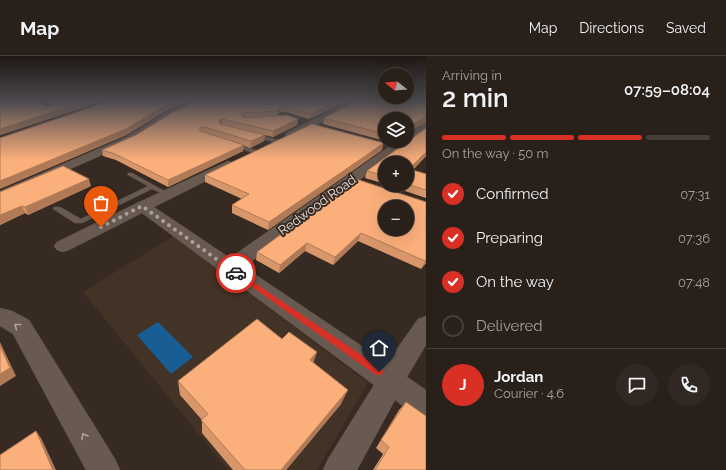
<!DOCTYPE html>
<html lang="en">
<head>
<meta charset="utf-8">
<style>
	:root { --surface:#29201a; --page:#312823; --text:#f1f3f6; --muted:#a5a3a2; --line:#453e39; --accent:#d93025 }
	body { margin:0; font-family:Raleway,sans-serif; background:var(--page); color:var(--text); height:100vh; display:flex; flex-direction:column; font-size:15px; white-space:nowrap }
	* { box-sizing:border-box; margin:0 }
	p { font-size:13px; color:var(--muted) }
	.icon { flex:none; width:22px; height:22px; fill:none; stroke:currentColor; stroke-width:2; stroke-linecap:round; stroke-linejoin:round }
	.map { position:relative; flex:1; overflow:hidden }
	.drawer { display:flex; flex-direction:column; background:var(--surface); width:300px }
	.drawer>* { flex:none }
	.needle { width:26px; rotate:287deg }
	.buttons { position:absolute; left:378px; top:12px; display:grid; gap:8px }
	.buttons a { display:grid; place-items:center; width:36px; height:36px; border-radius:50%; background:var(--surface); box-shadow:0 4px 16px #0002,0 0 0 1px var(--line); font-size:20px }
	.pin { position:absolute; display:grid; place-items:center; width:34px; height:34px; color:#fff; margin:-41px -17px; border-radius:50% 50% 50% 0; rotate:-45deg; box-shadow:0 0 4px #0007 }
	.pin .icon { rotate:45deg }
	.courier { position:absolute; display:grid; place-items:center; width:40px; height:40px; margin:-20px; border:3px solid #d93025; border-radius:50%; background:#fff; color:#222; box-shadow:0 1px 5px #0007 }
	.head em { font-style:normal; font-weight:600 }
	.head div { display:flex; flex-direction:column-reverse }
	.head { display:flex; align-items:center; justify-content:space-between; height:68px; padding:0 16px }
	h1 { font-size:26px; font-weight:600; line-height:30px }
	.bar { display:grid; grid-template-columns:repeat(4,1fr); gap:6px 4px; align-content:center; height:48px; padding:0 16px }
	.bar i { height:5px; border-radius:3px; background:var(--line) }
	.bar .active { background:var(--accent) }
	.bar p { grid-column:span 4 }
	.line { display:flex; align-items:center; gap:10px; padding:0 16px; border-top:1px solid var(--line) }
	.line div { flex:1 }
	.round { display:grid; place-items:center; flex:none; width:42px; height:42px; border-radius:21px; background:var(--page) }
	ol { padding:0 16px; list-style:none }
	li { display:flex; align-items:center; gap:12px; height:44px }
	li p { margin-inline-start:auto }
	li .icon { padding:4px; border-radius:50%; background:var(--accent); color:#fff; stroke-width:4 }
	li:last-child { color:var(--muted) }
	li i { width:22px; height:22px; border:2px solid var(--line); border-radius:50% }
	header { display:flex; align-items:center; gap:24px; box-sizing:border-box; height:56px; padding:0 20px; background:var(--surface); border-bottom:1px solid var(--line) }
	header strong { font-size:19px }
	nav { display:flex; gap:22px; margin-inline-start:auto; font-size:14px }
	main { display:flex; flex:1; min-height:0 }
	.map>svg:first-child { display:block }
	.built { fill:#433226 }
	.water { fill:#185e95 }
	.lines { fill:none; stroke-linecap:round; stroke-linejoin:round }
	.service-casing { stroke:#534841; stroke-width:1 }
	.minor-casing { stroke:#534841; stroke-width:1 }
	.service { fill:#695a51; fill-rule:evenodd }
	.minor { fill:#695a51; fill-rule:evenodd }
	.wall { fill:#d8966a }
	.shaded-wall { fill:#b07a56 }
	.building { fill:#fbaf7b; stroke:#b07a56; fill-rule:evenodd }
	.oneway { stroke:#afa49c }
	.route { fill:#d93025 }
	.done { stroke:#aaa09a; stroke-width:4; stroke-dasharray:0 7.2 }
	.labels { text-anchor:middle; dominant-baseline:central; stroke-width:4; stroke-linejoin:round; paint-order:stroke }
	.street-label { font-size:13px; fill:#e8e0da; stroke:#372a22 }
</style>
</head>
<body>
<header>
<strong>Map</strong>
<nav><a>Map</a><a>Directions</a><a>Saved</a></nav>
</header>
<main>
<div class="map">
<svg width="426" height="414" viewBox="0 0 426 414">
	<rect width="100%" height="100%" fill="#372a22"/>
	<polygon class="built" points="173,180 368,327 317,414 228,414 83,236"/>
	<polygon class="water" points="158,266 193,301 171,318 137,279"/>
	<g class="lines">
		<g class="service-casing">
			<g id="service">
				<polygon points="252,77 279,84 280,85 277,87 250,80 250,78"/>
				<polygon points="233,86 258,95 259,96 256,98 231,89 230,88"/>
				<polygon points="128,117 132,117 170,138 167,140 152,133 82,167 75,167 53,153 54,151 60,151 81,163 148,130 128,119"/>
			</g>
		</g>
		<g class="minor-casing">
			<g id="minor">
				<polygon points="191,46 204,46 173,60 136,84 0,144 0,135 128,80 167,56"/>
				<polygon points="349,46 361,46 294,81 290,82 285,79 286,77"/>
				<polygon points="426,66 426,74 244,211 387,307 418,263 426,260 426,289 407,321 426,334 426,364 416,360 395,344 357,414 323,414 328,403 374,329 142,157 69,194 63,196 57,194 54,190 57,186 137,147 228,105 232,106 234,109 232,112 154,151 230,202 397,85 407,85 407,78"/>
				<polygon points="0,252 12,255 29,264 115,403 120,414 86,414 13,278 0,270"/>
			</g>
		</g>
		<use href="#service" class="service"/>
		<use href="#minor" class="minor"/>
	</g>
	<g class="wall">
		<polygon points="47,46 100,46 0,79 53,48"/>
		<polygon points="194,46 345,46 309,63 286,56 280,56 278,58 277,60 298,63 297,69 273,81 256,77 265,79 264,85 250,92 243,89 243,95 168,131 116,104 103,100 102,94 136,79"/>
		<polygon points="426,46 426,66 408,76 407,80 407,63 385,63 385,85 323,68 324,62"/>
		<polygon points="426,72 426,100 413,114 426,118 426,142 387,129 407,129 407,107 385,107 385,128 365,122 367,115"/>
		<polygon points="382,94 268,174 232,157 232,149 242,143 205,126 205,119"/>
		<polygon points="91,130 28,159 25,157 0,169 0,136"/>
		<polygon points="426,146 426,207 421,213 358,185 333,209 305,195 279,217 256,204 257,196"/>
		<polygon points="313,307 341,348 286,414 233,414 202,377 202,364 180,339 178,325"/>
		<polygon points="406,346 426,414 373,414 383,398 376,392 399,354"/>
	</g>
	<g class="shaded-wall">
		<polygon points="83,46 100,46 0,79 0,73"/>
		<polygon points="173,46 186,46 166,55 127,79 0,133 0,125"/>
		<polygon points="335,46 345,46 309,63 310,58"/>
		<polygon points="281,50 280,56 278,57 278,53"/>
		<polygon points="244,57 244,62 241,59"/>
		<polygon points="426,61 426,66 407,76 408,71"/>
		<polygon points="222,63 222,69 219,70 219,64"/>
		<polygon points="298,63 297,69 273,81 273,75"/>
		<polygon points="265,79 264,85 250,92 251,85"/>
		<polygon points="384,87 382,94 268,174 269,166"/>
		<polygon points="244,89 243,95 168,131 168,124"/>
		<polygon points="426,96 426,100 407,119 409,113"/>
		<polygon points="89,123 91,130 28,159 25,151"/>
		<polygon points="22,150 25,157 0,169 0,159"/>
		<polygon points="361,177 358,185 333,209 335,201"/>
		<polygon points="307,187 305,195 279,217 280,209"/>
		<polygon points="426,204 426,207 421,213 425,205"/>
		<polygon points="0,286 16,320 0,330"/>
		<polygon points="317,296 312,311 310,304"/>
		<polygon points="348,334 341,348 286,414 281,414"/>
		<polygon points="36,375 41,382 56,414 53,414"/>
	</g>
	<g class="building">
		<polygon points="0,46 35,46 49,51 55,47 55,46 83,46 0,73"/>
		<polygon points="107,46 173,46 166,49 126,73 0,125 0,82"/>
		<polygon points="194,46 335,46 310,58 287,50 281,50 278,53 278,55 244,57 241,59 244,62 287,59 298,63 273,75 222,63 219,64 220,68 265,79 251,85 205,71 200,71 200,75 244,89 168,124 115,98 102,94 136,79 173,56"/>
		<polygon points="355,46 426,46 426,61 408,71 408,77 407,77 407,63 385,63 385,78 324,62"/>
		<polygon points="312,68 384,87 269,166 232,149 249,138 205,119"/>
		<polygon points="426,72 426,96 409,113 426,118 426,134 407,128 407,107 385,107 385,120 367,115"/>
		<polygon points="63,110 89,123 25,151 22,150 0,159 0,136"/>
		<path d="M356 123 426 146V204L425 205 361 177 335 201 307 187 280 209 257 196ZM385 151H407V173H385Z"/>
		<polygon points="257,263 282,283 289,276 317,296 310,304 348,334 281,414 245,414 201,364 208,358 178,325"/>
		<polygon points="0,290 10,312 0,318"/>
		<polygon points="406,346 426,360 426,414 375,414 389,391 381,384"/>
		<polygon points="36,375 53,414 0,414 0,399"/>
	</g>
	<defs><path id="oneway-chevron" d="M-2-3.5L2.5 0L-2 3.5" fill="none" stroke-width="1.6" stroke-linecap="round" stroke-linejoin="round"/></defs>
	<g class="oneway">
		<use href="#oneway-chevron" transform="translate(17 270) rotate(-142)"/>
		<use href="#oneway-chevron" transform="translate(84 380) rotate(-120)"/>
	</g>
	<linearGradient id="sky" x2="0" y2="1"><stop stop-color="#1e1713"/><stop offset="0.44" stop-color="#4d4a4f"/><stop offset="1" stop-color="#4d4a4f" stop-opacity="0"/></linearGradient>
	<rect width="426" height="104" fill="url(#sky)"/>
	<polygon class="route" points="236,214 382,313 383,316 382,319 376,319 234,218 234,215"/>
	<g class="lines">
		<polyline class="done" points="101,171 142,150 236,217"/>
	</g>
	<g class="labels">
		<g class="street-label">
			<text transform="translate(317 149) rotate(-36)">Redwood Road</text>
		</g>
	</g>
</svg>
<div class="buttons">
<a><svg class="needle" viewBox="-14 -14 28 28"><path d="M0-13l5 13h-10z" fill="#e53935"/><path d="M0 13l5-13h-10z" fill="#a5a3a2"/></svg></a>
<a><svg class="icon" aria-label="layers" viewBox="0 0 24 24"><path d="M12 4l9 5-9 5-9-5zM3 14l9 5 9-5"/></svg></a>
<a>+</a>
<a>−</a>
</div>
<div class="pin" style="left:101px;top:171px;background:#ea580c"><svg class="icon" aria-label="bag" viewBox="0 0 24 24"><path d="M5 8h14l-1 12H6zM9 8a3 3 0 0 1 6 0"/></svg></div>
<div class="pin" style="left:379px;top:316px;background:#1f2937"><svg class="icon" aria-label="home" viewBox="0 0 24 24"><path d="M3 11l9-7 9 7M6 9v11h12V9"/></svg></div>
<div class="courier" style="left:236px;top:217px"><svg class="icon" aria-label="car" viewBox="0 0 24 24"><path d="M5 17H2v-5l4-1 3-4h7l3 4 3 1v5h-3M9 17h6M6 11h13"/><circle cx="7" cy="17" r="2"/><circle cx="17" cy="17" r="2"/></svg></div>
</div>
<section class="drawer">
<div class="head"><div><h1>2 min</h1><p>Arriving in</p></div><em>07:59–08:04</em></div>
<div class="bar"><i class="active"></i><i class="active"></i><i class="active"></i><i></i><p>On the way · 50 m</p></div>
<ol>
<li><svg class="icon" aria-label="check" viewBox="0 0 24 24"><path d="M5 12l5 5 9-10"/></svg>Confirmed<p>07:31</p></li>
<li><svg class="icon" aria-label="check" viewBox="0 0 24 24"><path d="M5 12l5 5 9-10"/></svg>Preparing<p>07:36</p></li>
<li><svg class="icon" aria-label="check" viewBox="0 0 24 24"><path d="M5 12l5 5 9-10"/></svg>On the way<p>07:48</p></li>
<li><i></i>Delivered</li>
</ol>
<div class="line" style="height:72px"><b class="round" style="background:var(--accent);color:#fff">J</b><div><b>Jordan</b><p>Courier · 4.6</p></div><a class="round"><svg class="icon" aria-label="chat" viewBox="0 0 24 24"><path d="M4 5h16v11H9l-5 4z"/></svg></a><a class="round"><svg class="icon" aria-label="phone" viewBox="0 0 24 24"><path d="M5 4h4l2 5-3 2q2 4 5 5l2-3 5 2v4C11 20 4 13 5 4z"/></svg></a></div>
</section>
</main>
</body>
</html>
